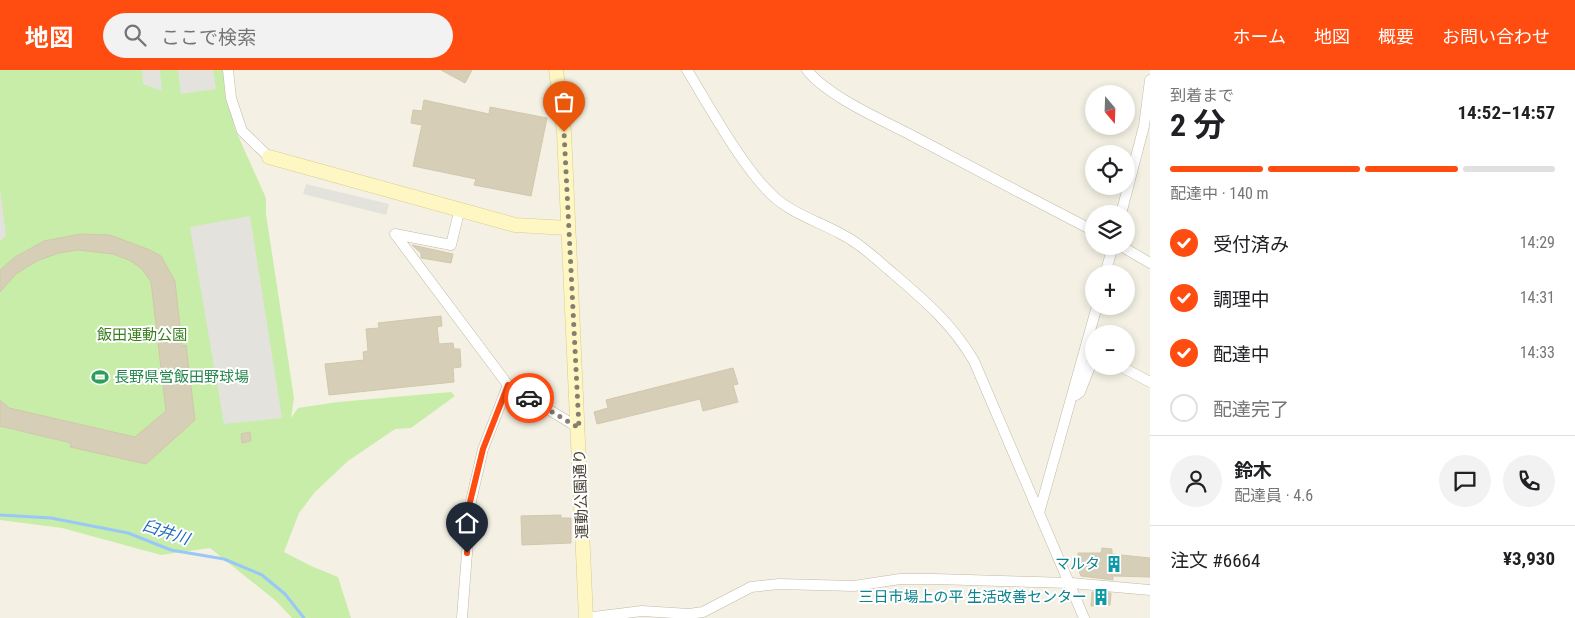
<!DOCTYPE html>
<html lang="ja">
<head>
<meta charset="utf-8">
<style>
	:root { --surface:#fff; --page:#f2f2f2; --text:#202124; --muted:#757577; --line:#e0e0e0; --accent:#ff4c10 }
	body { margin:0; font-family:"Roboto Condensed","Noto Sans JP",sans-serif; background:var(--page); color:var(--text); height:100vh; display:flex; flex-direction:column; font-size:19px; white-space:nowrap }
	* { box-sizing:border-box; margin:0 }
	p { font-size:16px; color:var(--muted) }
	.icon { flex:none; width:28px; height:28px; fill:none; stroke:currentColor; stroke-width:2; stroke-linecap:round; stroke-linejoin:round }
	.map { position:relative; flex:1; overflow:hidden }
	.details { display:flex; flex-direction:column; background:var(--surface); width:425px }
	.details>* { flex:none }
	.needle { width:32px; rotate:161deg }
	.fabs { position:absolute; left:1085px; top:15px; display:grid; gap:10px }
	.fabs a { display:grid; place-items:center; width:50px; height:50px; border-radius:50%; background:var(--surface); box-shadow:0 2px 8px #0003; font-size:25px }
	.pin { position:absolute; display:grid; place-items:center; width:42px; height:42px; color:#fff; margin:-51px -21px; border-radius:50% 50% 50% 0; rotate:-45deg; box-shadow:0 0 5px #0007 }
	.pin .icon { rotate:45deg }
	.courier { position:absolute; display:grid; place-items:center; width:50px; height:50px; margin:-25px; border:4px solid #ff4c10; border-radius:50%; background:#fff; color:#222; box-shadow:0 1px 6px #0007 }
	.head em { font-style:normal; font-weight:700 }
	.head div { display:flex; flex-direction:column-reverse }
	.head { display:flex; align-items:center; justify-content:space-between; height:85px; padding:0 20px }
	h1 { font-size:32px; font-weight:700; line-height:38px }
	.bar { display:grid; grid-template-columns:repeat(4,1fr); gap:8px 5px; align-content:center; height:60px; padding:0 20px }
	.bar i { height:6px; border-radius:4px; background:var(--line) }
	.bar .on { background:var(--accent) }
	.bar p { grid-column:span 4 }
	.line { display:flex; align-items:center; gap:12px; padding:0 20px; border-top:1px solid var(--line) }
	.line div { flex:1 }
	.round { display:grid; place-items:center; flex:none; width:52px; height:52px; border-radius:26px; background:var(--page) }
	ol { padding:0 20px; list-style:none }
	li { display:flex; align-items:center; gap:15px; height:55px }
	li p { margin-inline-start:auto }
	li .icon { padding:5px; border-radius:50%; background:var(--accent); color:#fff; stroke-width:4 }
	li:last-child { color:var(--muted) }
	li i { width:28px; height:28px; border:2px solid var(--line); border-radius:50% }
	header { display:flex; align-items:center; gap:30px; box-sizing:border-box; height:70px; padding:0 25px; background:var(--accent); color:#fff }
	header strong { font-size:24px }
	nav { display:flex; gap:28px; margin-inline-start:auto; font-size:18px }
	.search { width:350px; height:45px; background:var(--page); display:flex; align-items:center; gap:12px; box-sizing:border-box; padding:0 18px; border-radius:28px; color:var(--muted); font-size:19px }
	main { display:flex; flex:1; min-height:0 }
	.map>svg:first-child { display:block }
	.green { fill:#c7eda8 }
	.parking { fill:#e4e2dd }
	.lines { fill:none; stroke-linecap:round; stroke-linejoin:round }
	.stream { stroke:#99c8f8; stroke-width:3 }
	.building { fill:#d7ceb8; stroke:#d2c7ab }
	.street-casing { stroke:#c0baa6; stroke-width:11 }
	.secondary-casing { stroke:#d8cd8e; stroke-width:15 }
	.street { stroke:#fff; stroke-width:10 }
	.secondary { stroke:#fff7c3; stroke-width:14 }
	.done { stroke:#847f71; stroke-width:5; stroke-dasharray:0 9 }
	.route { stroke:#ff4c10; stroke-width:6 }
	.labels { text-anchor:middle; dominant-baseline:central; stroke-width:4; stroke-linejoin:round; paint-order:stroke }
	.park-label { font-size:15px; fill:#3b7e20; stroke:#fff }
	.leisure-label { font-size:15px; fill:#27864d; stroke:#fff; text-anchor:start }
	.street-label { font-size:15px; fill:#474133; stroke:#fff }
	.culture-label { font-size:15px; fill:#0d838f; stroke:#fff; text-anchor:end }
	.water-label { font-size:16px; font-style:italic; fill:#216cbe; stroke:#fff }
</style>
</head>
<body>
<header>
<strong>地図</strong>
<div class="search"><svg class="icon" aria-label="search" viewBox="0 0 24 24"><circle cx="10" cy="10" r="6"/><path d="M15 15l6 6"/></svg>ここで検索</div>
<nav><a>ホーム</a><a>地図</a><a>概要</a><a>お問い合わせ</a></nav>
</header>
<main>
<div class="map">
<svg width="1150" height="548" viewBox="0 0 1150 548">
	<rect width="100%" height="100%" fill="#f4f1e4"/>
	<polygon class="green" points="0,0 223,0 235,59 266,128 266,144 294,328 291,348 298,338 338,332 451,322 455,326 411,358 395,359 348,391 315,422 299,443 284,482 311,496 338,507 351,548 292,548 276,531 210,478 161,485 62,458 0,450"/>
	<g class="parking">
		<polygon points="142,0 160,0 162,21 143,14"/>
		<polygon points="178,0 213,0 216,19 181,24"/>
		<polygon points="306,114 389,134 386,145 303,124"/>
		<polygon points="0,118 6,166 0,171"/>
		<polygon points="250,146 282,348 224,354 190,157"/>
	</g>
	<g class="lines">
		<polyline class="stream" points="0,445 51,448 128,463 171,480 224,489 262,505 285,524 304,548"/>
	</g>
	<g class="building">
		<polygon points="441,0 472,0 465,13"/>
		<polygon points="424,30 489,44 490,37 547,48 531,126 474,115 476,109 413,96 422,55 411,53 413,40 422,41"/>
		<polygon points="80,164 110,165 150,180 161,186 175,211 182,276 186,275 195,350 146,394 70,377 71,373 0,356 0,330 9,338 135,367 166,341 151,212 142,199 129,190 113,184 78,180 59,183 37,191 16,204 0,222 0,200 15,187 44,171"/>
		<polygon points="412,175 453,184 451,193 421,188 421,183"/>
		<polygon points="441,246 442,256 437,257 439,274 453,273 454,279 460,279 461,297 453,298 454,312 329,325 325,294 364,290 363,282 368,281 366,259 379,258 378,253"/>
		<polygon points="733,298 738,314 733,315 738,332 703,341 700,329 597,354 594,342 608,338 606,330"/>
		<polygon points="250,362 251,371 242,373 241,364"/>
		<polygon points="561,445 561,448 571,448 571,473 522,475 521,446"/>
		<polygon points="1102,478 1112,479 1112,484 1150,488 1150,507 1113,506 1113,510 1081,506 1078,499 1078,483 1101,483"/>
		<polygon points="1092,522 1111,523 1110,535 1091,536"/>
	</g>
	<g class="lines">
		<g class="street-casing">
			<g id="street">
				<polyline points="228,0 231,28 242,61 269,87"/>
				<path d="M687 0C709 36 743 98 772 125 792 144 818 151 841 164 859 173 874 187 889 200 923 229 951 252 974 291L1084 548"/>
				<path d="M807 0C826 25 880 49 909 64 971 97 1032 129 1094 161"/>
				<polyline points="460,138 451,175 395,164 508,315 579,358"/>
				<polyline points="1121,144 1144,56 1150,10"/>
				<polyline points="1121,176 1150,193"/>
				<polyline points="1105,204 1113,176"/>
				<polyline points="1120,296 1150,312"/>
				<polyline points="1076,325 1080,322 1094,286"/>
				<polyline points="1039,443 1097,236"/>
				<polyline points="462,548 471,431 483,379 508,315"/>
				<polyline points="585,548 642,541 689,544 703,542 751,517 779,514 854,516 900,509 935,509 1071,513 1150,520"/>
			</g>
		</g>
		<g class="secondary-casing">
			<g id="secondary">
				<polyline points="556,0 564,62 586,548"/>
				<polyline points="269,87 515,155 568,158"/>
			</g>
		</g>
		<use href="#street" class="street"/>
		<use href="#secondary" class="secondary"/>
	</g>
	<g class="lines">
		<polyline class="done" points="529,328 579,358 564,62"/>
		<polyline class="route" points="467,483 470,432 483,379 508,315 529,328"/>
	</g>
	<defs>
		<g id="stadium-bare" transform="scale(1.35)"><path d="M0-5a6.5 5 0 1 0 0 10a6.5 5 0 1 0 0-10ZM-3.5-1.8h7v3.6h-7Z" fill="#2e9e5b" stroke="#fff" stroke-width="2.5" paint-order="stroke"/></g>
		<g id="building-bare" transform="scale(1.35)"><path d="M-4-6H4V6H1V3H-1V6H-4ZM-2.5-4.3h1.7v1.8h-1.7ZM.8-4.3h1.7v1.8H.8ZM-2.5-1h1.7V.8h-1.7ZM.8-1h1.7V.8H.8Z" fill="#0f9aa8" stroke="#fff" stroke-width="2.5" paint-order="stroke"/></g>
	</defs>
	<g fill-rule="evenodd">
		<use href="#stadium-bare" x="100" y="307"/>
		<use href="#building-bare" x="1114" y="494"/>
		<use href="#building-bare" x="1101" y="527"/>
	</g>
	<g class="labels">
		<g class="park-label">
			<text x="142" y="265">飯田運動公園</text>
		</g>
		<g class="leisure-label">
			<text x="114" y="307">長野県営飯田野球場</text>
		</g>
		<g class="street-label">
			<text transform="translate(581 424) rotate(-92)">運動公園通り</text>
		</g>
		<g class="culture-label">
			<text x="1100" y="494">マルタ</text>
			<text x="1087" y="527">三日市場上の平 生活改善センター</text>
		</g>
		<g class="water-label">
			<text transform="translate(166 462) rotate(18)">臼井川</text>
		</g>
	</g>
</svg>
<div class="fabs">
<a><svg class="needle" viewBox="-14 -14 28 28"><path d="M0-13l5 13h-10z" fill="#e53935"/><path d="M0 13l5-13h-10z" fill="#757577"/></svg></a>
<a><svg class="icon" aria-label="locate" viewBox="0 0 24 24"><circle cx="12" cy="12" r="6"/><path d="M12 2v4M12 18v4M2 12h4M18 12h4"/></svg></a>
<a><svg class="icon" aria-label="layers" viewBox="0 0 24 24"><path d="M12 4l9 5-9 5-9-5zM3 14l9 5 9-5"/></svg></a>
<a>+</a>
<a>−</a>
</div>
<div class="pin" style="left:564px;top:62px;background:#ea580c"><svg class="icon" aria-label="bag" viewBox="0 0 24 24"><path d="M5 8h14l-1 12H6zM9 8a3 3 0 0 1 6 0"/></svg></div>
<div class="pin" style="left:467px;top:483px;background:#1f2937"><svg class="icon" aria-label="home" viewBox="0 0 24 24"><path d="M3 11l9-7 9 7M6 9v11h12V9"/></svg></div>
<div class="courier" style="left:529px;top:328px"><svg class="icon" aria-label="car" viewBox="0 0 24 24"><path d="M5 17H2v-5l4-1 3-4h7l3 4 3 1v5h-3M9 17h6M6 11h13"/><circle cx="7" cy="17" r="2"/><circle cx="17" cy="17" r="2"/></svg></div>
</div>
<section class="details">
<div class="head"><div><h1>2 分</h1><p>到着まで</p></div><em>14:52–14:57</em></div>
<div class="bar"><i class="on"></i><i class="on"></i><i class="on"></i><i></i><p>配達中 · 140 m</p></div>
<ol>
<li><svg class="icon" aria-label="check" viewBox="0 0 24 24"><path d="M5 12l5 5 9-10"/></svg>受付済み<p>14:29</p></li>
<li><svg class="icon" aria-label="check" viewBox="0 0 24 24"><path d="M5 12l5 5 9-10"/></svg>調理中<p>14:31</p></li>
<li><svg class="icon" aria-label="check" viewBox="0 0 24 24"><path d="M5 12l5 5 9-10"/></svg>配達中<p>14:33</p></li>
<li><i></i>配達完了</li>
</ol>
<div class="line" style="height:90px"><a class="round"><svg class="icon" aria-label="person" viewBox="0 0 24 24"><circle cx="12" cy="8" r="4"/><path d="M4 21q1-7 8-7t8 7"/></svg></a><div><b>鈴木</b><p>配達員 · 4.6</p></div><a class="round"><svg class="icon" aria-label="chat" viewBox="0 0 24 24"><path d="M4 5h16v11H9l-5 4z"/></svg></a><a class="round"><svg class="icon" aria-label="phone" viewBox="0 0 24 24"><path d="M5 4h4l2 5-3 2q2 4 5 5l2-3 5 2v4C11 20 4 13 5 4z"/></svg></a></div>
<div class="line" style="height:65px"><div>注文 #6664</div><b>¥3,930</b></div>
</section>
</main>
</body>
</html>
